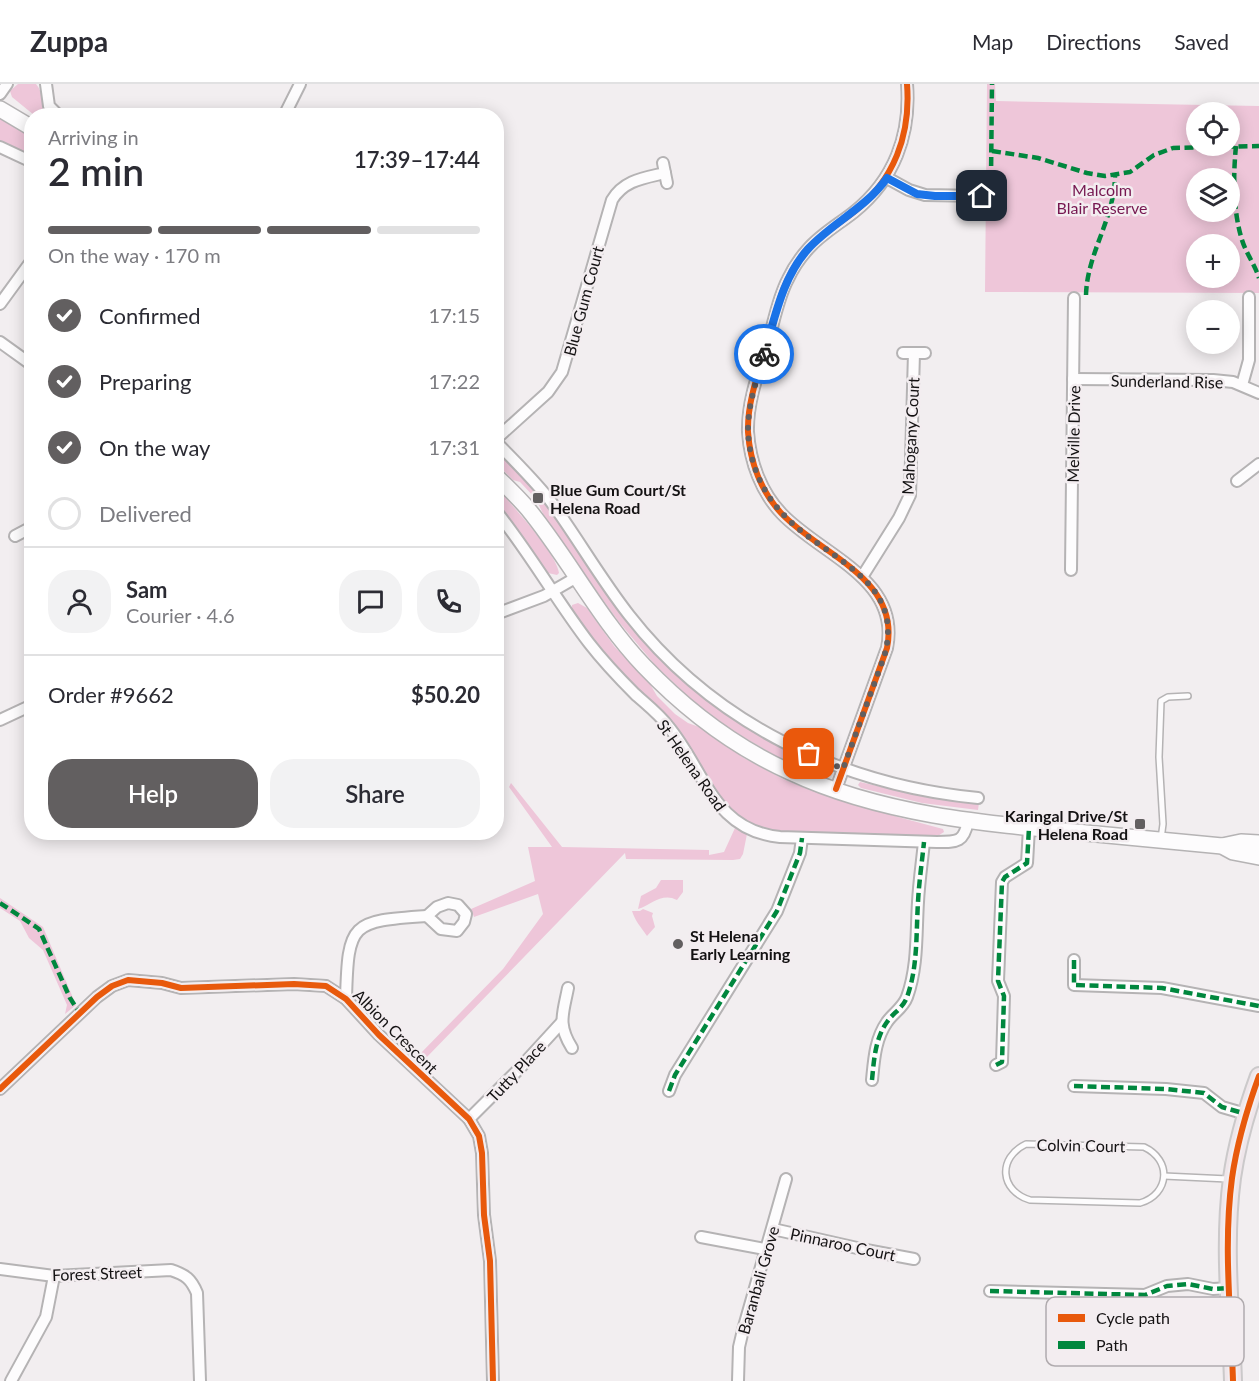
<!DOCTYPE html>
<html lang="en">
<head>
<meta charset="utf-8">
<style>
	:root { --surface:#fff; --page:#f2f2f3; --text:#2b2b33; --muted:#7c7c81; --line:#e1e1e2; --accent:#625f60 }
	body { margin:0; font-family:Lato,sans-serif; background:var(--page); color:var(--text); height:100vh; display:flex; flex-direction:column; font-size:22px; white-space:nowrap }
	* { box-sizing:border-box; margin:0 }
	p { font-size:20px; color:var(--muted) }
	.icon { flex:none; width:33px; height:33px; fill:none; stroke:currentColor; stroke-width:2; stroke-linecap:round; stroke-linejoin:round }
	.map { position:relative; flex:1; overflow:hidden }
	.panel { position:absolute; left:24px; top:24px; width:480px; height:732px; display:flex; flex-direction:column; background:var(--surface); border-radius:24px; box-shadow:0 3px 15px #0003 }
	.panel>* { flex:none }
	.fabs { position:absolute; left:1186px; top:18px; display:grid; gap:12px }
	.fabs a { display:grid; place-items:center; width:54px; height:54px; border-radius:50%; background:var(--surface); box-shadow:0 3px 15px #0003; font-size:30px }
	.pin { position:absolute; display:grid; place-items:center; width:51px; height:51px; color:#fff; margin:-26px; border-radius:12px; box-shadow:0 3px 9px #0006 }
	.courier { position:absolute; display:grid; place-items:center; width:60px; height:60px; margin:-30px; border:4px solid #1a73e8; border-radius:50%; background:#fff; color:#222; box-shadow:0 2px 8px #0007 }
	.summary em { font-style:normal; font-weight:600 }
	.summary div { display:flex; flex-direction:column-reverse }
	.summary { display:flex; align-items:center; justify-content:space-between; height:102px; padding:0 24px }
	h1 { font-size:39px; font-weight:600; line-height:45px }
	.bar { display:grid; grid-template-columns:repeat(4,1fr); gap:9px 6px; align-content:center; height:72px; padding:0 24px }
	.bar i { height:8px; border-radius:4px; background:var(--line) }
	.bar .on { background:var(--accent) }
	.bar p { grid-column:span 4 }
	.line { display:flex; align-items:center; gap:15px; padding:0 24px; border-top:2px solid var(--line) }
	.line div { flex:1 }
	.round { display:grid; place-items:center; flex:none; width:63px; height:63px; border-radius:24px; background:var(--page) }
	ol { padding:0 24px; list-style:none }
	li { display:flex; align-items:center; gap:18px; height:66px }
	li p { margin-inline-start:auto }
	li .icon { padding:6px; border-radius:50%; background:var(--accent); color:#fff; stroke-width:4 }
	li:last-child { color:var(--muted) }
	li i { width:33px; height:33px; border:3px solid var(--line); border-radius:50% }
	.action { display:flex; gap:12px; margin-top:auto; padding:12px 24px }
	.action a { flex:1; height:69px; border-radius:24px; background:var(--accent); color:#fff; font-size:24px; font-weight:600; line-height:69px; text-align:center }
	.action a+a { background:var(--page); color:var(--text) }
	header { display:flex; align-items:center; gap:36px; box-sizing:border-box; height:84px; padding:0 30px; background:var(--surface); border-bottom:2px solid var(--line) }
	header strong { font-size:28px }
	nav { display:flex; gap:33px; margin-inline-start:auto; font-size:21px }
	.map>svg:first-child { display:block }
	.green { fill:#eec6d9; fill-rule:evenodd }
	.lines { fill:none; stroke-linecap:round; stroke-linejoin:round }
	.service-casing { stroke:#b5b3b4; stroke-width:8 }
	.minor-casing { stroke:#b5b3b4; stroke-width:14 }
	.secondary-casing { stroke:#b5b3b4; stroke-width:18 }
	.primary-casing { stroke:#cbc9ca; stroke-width:20 }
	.service { stroke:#fdfcfd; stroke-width:5 }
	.minor { stroke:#fdfcfd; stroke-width:10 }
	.secondary { stroke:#fdfcfd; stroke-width:15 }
	.primary { stroke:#efe6ea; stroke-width:16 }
	.quiet { stroke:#00873e; stroke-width:4.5; stroke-dasharray:9 4.5; stroke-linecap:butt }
	.cycleway-casing { stroke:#f3edf0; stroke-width:10 }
	.cycleway { stroke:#e8590c; stroke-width:6 }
	.done { stroke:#625f60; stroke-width:6; stroke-dasharray:0 10.8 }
	.route { stroke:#1a73e8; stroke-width:8 }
	.poi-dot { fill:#625f60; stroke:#f3edf0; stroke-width:2 }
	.labels { text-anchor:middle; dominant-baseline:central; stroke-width:5; stroke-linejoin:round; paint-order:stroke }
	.park-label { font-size:16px; fill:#761851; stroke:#f3edf0 }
	.street-label { font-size:16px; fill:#141213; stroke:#f3edf0 }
	.poi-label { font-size:16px; font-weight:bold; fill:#141213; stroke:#f3edf0; text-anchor:start }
	.key { fill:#f3edf0; stroke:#b0abae; stroke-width:1.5 }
	.key-label { font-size:16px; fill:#141213 }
</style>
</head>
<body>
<header>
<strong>Zuppa</strong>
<nav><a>Map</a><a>Directions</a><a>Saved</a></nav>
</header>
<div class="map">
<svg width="1259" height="1297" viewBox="0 0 1259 1297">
	<rect width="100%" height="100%" fill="#f2eef0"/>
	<g class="green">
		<path d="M18 0H36C44 9 41 22 50 31H34L12 13 10 7Z"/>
		<path d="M987 0H995L996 17 1259 22V209L985 208ZM1197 28H1230V62H1197ZM1197 94H1230V128H1197ZM1197 160H1230V194H1197Z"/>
		<polygon points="0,35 31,52 31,71 0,57"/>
		<path d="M496 366C519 389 541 412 559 439 579 466 595 496 615 523 667 592 736 645 816 678L817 680 815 687 813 688 781 675 733 647 695 619 656 582 618 537 546 436 536 415 520 398 513 396 497 380Z"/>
		<path d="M497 404C511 420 557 470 559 489L557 491 548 489 497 419Z"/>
		<polygon points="578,519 587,524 614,562 650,600 657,612 675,630 688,639 702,644 744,674 783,695 805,704 898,733 943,745 944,748 936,753 780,748 758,744 741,736 719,714 671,637 622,590 594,556 572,526 572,521"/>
		<polygon points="860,698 925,713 979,719 978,726 922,719 861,704 858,701"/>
		<polygon points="511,699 562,763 709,766 709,771 724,768 735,744 747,750 743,770 740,775 733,776 626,775 625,769 425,975 419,971 503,885 543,830 538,810 474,833 471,825 535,797 528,763 552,763 509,703"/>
		<path d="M661 796H683V808L677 816C662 808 651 821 638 825L641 812 656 804Z"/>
		<polygon points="0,814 43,843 76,921 65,930 67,921 43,866 29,854 20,837 0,824"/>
		<path d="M643 825 653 829 652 832 655 843 647 852C641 843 635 837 632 827H640Z"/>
	</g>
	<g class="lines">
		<g class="service-casing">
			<g id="service">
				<polyline points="1161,755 1163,740 1159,673 1161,617 1168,613 1188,612"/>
				<path d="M1026 1060 1144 1063C1172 1076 1170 1110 1140 1119L1030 1116C1000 1107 997 1074 1026 1060Z"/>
				<polyline points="1164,1092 1228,1095"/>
			</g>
		</g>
		<g class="minor-casing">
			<g id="minor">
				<polyline points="46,0 49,22 59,32"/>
				<polyline points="0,10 7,0"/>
				<polyline points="284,32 300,0"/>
				<polyline points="0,63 32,78"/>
				<polyline points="663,79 667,99"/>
				<polyline points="887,94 909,106 925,111 982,112"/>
				<polyline points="0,220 32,176"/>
				<polyline points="0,258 32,281"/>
				<polyline points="903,269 925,269"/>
				<polyline points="1073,295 1213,296 1233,298 1259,309"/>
				<polyline points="1242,301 1249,276 1249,213"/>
				<path d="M496 355 548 308 562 288 612 116C624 96 644 94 665 89"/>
				<path d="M496 358C515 377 533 395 549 415 577 453 600 494 629 531 714 640 842 701 978 714"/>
				<polyline points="1237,397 1259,380"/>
				<path d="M496 427C530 469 556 516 589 559 603 577 619 594 635 610 646 620 659 630 668 642 705 686 712 746 780 753L937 758C958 758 964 758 968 737"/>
				<polyline points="15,452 32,443"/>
				<polyline points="1071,486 1074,214"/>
				<polyline points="862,493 899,434 910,411 914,269"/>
				<polyline points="496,530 544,512 577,493"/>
				<polyline points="0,636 32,621"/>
				<path d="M836 705 887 564C901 495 821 471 782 430 761 408 750 378 748 348 747 315 761 282 770 251 775 232 779 212 788 195 793 184 800 174 808 165 821 150 839 140 854 128 894 96 911 51 907 0"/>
				<polygon points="448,819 458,821 466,830 464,838 457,847 441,845 427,832 437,823"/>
				<polyline points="1074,876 1074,901 1162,904 1259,922"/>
				<path d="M568 904C563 930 557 940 572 964"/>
				<path d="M346 915C348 838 351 837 427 832"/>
				<polyline points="996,981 1002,978 1004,912 998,897 1002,798 1005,793 1027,779 1029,744"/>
				<path d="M872 996C874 976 875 955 887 938 893 929 903 924 907 913 918 883 916 849 918 818 919 798 922 778 924 758"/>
				<polyline points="1074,1002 1166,1005 1204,1009 1222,1023 1246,1030"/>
				<polyline points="0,1005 97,913 112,902 128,896 162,899 181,904 294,900 326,902 346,915 379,951 469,1035 479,1052 482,1069 484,1131 490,1177 493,1297"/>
				<polyline points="669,1007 675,991 777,827 800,769 802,754"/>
				<polyline points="469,1035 519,985 562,938"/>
				<polyline points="773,1145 866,1166 914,1175"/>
				<polyline points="701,1153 765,1165"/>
				<path d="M0 1185 54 1192 171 1186C186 1191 191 1195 197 1209L200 1297"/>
				<polyline points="990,1207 1145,1211 1167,1202 1188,1200 1213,1205 1230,1204"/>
				<polyline points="11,1297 46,1233 54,1192"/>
				<polyline points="738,1297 739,1263 743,1246 786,1095"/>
			</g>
		</g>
		<g class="secondary-casing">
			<g id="secondary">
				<polyline points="0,25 32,44"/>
				<path d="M496 392C507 403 518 413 528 425 569 475 599 535 644 582 685 625 735 663 790 688 882 731 987 740 1086 749 1132 753 1177 758 1222 762L1233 768 1259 773"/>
				<polyline points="1222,762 1241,758 1259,759"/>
			</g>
		</g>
		<g class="primary-casing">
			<path id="primary" d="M1233 1297C1231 1230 1223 1161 1232 1094 1237 1059 1247 1025 1259 992"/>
		</g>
		<use href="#service" class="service"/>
		<use href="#minor" class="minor"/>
		<use href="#secondary" class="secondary"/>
		<use href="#primary" class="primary"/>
		<g class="quiet">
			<path d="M1236 62C1233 92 1233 127 1242 156 1246 169 1255 181 1259 194"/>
			<polyline points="992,67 1038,74 1087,89 1105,92 1130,88 1154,71 1173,64 1259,62"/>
			<polyline points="981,103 987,102 991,94 992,0"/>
			<path d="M1086 211C1087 169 1115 134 1115 91"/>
			<polyline points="0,819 39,845 70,914 79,928"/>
			<polyline points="1074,876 1074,901 1162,904 1259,922"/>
			<polyline points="996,981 1002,978 1004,912 998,897 1002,798 1005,793 1027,779 1029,744"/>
			<path d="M872 996C874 976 875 955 887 938 893 929 903 924 907 913 918 883 916 849 918 818 919 798 922 778 924 758"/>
			<polyline points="1074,1002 1166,1005 1204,1009 1222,1023 1246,1030"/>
			<polyline points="669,1007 675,991 777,827 800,769 802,754"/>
			<polyline points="990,1207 1145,1211 1167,1202 1188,1200 1213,1205 1230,1204"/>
		</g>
		<g class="cycleway-casing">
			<g id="cycleway">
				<path d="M836 705 887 564C901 495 821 471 782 430 761 408 750 378 748 348 747 315 761 282 770 251 775 232 779 212 788 195 793 184 800 174 808 165 821 150 839 140 854 128 894 96 911 51 907 0"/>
				<polyline points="0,1005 97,913 112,902 128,896 162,899 181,904 294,900 326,902 346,915 379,951 469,1035 479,1052 482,1069 484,1131 490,1177 493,1297"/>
				<path d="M1233 1297C1231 1230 1223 1161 1232 1094 1237 1059 1247 1025 1259 992"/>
			</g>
		</g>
		<use href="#cycleway" class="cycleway"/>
	</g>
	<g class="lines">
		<path class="done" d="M764 270C757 295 748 320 748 346 749 377 761 407 782 429 824 476 907 494 884 573L843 685 809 670"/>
		<path class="route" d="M764 270C775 234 782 194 808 165 833 138 865 125 887 94L917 110 935 112H982"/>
	</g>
	<g class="poi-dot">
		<rect x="532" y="408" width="12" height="12" rx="3"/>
		<rect x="1134" y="734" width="12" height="12" rx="3"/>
		<circle cx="678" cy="860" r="6"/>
	</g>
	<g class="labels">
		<g class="park-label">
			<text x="1102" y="105">Malcolm<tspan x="1102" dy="18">Blair Reserve</tspan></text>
		</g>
		<g class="street-label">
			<text transform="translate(583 217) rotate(-75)">Blue Gum Court</text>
			<text transform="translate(1167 297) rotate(1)">Sunderland Rise</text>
			<text transform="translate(1073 350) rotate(-89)">Melville Drive</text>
			<text transform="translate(910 352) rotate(-87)">Mahogany Court</text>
			<text transform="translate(692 681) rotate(55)">St Helena Road</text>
			<text transform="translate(396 947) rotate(45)">Albion Crescent</text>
			<text transform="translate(516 987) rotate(-47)">Tutty Place</text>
			<text transform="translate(1081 1061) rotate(1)">Colvin Court</text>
			<text transform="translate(843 1160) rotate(12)">Pinnaroo Court</text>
			<text transform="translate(97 1189) rotate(-2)">Forest Street</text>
			<text transform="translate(758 1196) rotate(-74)">Baranbali Grove</text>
		</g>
		<g class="poi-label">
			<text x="550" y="405">Blue Gum Court/St<tspan x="550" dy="18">Helena Road</tspan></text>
			<text x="1128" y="731" text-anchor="end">Karingal Drive/St<tspan x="1128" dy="18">Helena Road</tspan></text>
			<text x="690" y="851">St Helena<tspan x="690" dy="18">Early Learning</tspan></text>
		</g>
	</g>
	<rect x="1046" y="1213" width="198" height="69" rx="9" class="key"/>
	<rect x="1058" y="1230" width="27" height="8" fill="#e8590c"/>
	<rect x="1058" y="1257" width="27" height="8" fill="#00873e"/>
	<g class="key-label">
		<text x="1096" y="1240">Cycle path</text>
		<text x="1096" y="1267">Path</text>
	</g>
</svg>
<div class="fabs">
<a><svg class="icon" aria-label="locate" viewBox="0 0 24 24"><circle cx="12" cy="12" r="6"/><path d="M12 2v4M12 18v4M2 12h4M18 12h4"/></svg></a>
<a><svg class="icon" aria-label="layers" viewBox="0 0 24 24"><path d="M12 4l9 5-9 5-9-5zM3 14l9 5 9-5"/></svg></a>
<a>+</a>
<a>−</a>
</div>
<div class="pin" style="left:809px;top:670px;background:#ea580c"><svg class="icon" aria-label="bag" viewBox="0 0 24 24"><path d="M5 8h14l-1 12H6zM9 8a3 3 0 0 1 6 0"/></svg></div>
<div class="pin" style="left:982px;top:112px;background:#1f2937"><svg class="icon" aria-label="home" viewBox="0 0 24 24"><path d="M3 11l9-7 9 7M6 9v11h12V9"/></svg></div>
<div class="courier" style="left:764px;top:270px"><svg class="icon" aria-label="bike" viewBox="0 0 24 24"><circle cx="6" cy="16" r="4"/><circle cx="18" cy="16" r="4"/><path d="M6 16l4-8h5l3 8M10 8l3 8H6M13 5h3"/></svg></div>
<section class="panel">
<div class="summary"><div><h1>2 min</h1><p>Arriving in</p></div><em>17:39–17:44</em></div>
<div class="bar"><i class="on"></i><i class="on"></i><i class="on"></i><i></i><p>On the way · 170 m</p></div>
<ol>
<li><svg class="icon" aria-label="check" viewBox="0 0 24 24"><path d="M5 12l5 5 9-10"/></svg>Confirmed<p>17:15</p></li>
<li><svg class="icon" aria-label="check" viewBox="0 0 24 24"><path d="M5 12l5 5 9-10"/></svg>Preparing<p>17:22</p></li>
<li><svg class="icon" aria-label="check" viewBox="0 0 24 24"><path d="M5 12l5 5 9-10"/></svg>On the way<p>17:31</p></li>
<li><i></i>Delivered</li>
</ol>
<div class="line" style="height:108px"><a class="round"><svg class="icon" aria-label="person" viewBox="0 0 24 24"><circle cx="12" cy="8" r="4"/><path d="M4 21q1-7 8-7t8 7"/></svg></a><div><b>Sam</b><p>Courier · 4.6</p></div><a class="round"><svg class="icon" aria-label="chat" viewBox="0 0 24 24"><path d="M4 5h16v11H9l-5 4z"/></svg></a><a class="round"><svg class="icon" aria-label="phone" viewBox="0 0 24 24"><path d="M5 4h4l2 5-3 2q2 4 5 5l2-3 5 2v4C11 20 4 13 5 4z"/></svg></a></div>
<div class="line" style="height:78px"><div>Order #9662</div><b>$50.20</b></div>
<div class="action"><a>Help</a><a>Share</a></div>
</section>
</div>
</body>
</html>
